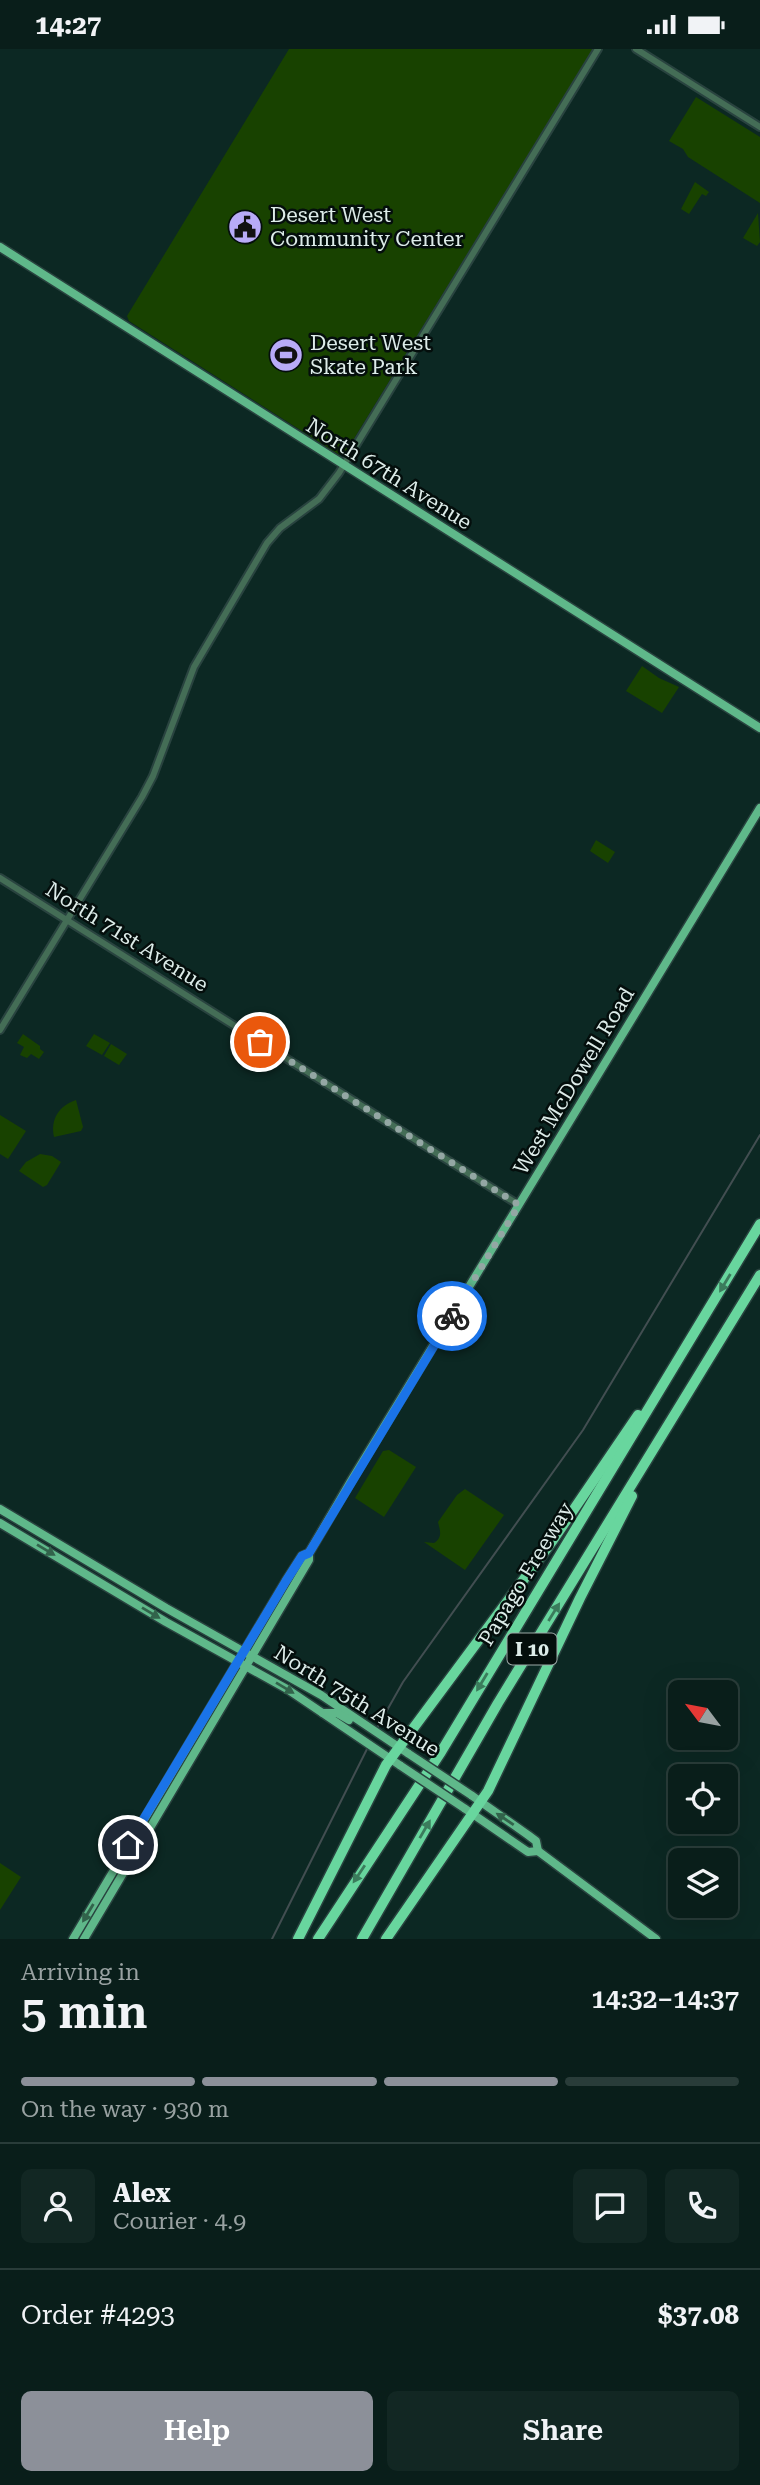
<!DOCTYPE html>
<html lang="en">
<head>
<meta charset="utf-8">
<style>
	:root { --surface:#091e1a; --page:#122723; --text:#f1f3f6; --muted:#99a2a2; --line:#293c39; --accent:#8c9099 }
	body { margin:0; font-family:"Roboto Serif",serif; background:var(--page); color:var(--text); height:100vh; display:flex; flex-direction:column; font-size:26px; white-space:nowrap }
	* { box-sizing:border-box; margin:0 }
	p { font-size:23px; color:var(--muted) }
	.icon { flex:none; width:38px; height:38px; fill:none; stroke:currentColor; stroke-width:2; stroke-linecap:round; stroke-linejoin:round }
	.map { position:relative; height:1890px; overflow:hidden }
	.panel { display:flex; flex-direction:column; background:var(--surface); flex:1 }
	.panel>* { flex:none }
	.needle { width:46px; rotate:302deg }
	.buttons { position:absolute; left:668px; top:1631px; display:grid; gap:14px }
	.buttons a { display:grid; place-items:center; width:70px; height:70px; border-radius:10px; background:var(--surface); box-shadow:0 7px 28px #0002,0 0 0 2px var(--line); font-size:35px }
	.pin { position:absolute; display:grid; place-items:center; width:60px; height:60px; color:#fff; margin:-30px; border:4px solid #fff; border-radius:50%; box-shadow:0 2px 7px #0007 }
	.courier { position:absolute; display:grid; place-items:center; width:70px; height:70px; margin:-35px; border:5px solid #1a73e8; border-radius:50%; background:#fff; color:#222; box-shadow:0 2px 9px #0007 }
	.headline em { font-style:normal; font-weight:600 }
	.headline div { display:flex; flex-direction:column-reverse }
	.headline { display:flex; align-items:center; justify-content:space-between; height:119px; padding:0 21px }
	h1 { font-size:46px; font-weight:600; line-height:52px }
	.bar { display:grid; grid-template-columns:repeat(4,1fr); gap:10px 7px; align-content:center; height:84px; padding:0 21px }
	.bar i { height:9px; border-radius:5px; background:var(--line) }
	.bar .active { background:var(--accent) }
	.bar p { grid-column:span 4 }
	.line { display:flex; align-items:center; gap:18px; padding:0 21px; border-top:2px solid var(--line) }
	.line div { flex:1 }
	.round { display:grid; place-items:center; flex:none; width:74px; height:74px; border-radius:10px; background:var(--page) }
	.cta { display:flex; gap:14px; margin-top:auto; padding:14px 21px }
	.cta a { flex:1; height:80px; border-radius:10px; background:var(--accent); color:#fff; font-size:28px; font-weight:600; line-height:80px; text-align:center }
	.cta a+a { background:var(--page); color:var(--text) }
	.status { display:flex; justify-content:space-between; align-items:center; height:49px; padding:0 35px; background:var(--surface); direction:ltr }
	.status svg { height:19px; fill:currentColor }
	.map>svg:first-child { display:block }
	.green { fill:#184200 }
	.lines { fill:none; stroke-linecap:round; stroke-linejoin:round }
	.stream { stroke:#424e51; stroke-width:2 }
	.minor-casing { stroke:#29433f; stroke-width:10 }
	.major-casing { stroke:#29433f; stroke-width:11 }
	.highway-casing { stroke:#29433f; stroke-width:13 }
	.minor { stroke:#446d56; stroke-width:6 }
	.major { stroke:#5fb88a; stroke-width:8 }
	.highway { stroke:#68d69e; stroke-width:10 }
	.major-bridge-casing { stroke:#29433f; stroke-width:11; stroke-linecap:butt }
	.major-bridge { stroke:#5fb88a; stroke-width:8 }
	.oneway { fill:#3b7c5c }
	.oneway2 { fill:#32634b }
	.done { stroke:#94a7a4; stroke-width:7; stroke-dasharray:0 12.6 }
	.route { stroke:#1a73e8; stroke-width:9 }
	.labels { text-anchor:middle; dominant-baseline:central; stroke-width:5; stroke-linejoin:round; paint-order:stroke }
	.shield { fill:#040e0c; stroke:#9ca9a7; stroke-width:2 }
	.shield-label { font-size:19px; font-weight:bold; fill:#ddece9 }
	.poi-label { font-size:21px; fill:#ddece9; stroke:#040e0c; text-anchor:start }
	.street-label { font-size:21px; fill:#ddece9; stroke:#040e0c }
</style>
</head>
<body>
<div class="status"><b>14:27</b><svg viewBox="0 0 49 12"><path d="M0 12V9h3v3zM5 12V6h3v6zM10 12V3h3v9zM15 12V0h3v12zM26 1h20v11H26zM47 4h2v5h-2z"/></svg></div>
<div class="map">
<svg width="760" height="1890" viewBox="0 0 760 1890">
	<rect width="100%" height="100%" fill="#0c2823"/>
	<g class="green">
		<polygon points="289,0 593,0 344,406 338,405 129,272 127,267"/>
		<polygon points="696,48 760,88 760,154 688,108 683,100 669,92"/>
		<polygon points="695,133 709,143 706,147 702,145 689,165 681,160"/>
		<polygon points="758,164 760,193 757,197 743,189"/>
		<polygon points="642,617 659,629 679,638 662,664 626,642"/>
		<polygon points="596,791 615,803 608,814 590,802"/>
		<polygon points="23,985 40,997 40,1000 44,1003 39,1010 31,1005 27,1009 20,1006 24,998 17,994"/>
		<polygon points="94,985 110,994 102,1006 86,997"/>
		<polygon points="111,995 127,1005 119,1016 104,1007"/>
		<path d="M76 1051 83 1078 81 1082 54 1088C50 1070 59 1057 76 1051Z"/>
		<polygon points="0,1066 26,1082 8,1110 0,1105"/>
		<polygon points="40,1105 52,1107 61,1113 47,1136 43,1138 19,1122 26,1113"/>
		<polygon points="389,1401 416,1418 384,1468 355,1449 383,1402"/>
		<path d="M465 1440 504 1466 465 1521 424 1493 434 1494C443 1488 440 1482 438 1473L457 1446Z"/>
		<polygon points="0,1814 21,1828 0,1861"/>
	</g>
	<g class="lines">
		<g class="stream">
			<polyline points="377,1679 403,1633 583,1381 760,1086"/>
			<polyline points="272,1890 367,1700"/>
		</g>
		<g class="minor-casing">
			<g id="minor">
				<polyline points="636,0 760,78"/>
				<polyline points="0,829 519,1156"/>
				<polyline points="0,981 142,748 153,727 194,618 267,494 280,479 319,450 339,424 598,0"/>
			</g>
		</g>
		<g class="major-casing">
			<g id="major">
				<polyline points="0,198 760,679"/>
				<polyline points="0,1460 166,1559 321,1646 409,1705"/>
				<polyline points="0,1474 166,1573 287,1640 401,1717"/>
				<polyline points="323,1664 337,1664 349,1671"/>
				<polyline points="471,1746 528,1786 536,1792 538,1802 656,1890"/>
				<polyline points="464,1759 528,1803 538,1802"/>
				<polyline points="73,1890 286,1532 302,1507 309,1504"/>
				<polyline points="84,1890 309,1511 309,1504 351,1432 760,759"/>
			</g>
		</g>
		<g class="highway-casing">
			<g id="highway">
				<polyline points="298,1890 386,1716 553,1491 638,1366"/>
				<polyline points="318,1890 441,1703 760,1175"/>
				<polyline points="362,1890 498,1654 760,1226"/>
				<polyline points="386,1890 488,1742 580,1549 632,1447"/>
			</g>
		</g>
		<use href="#minor" class="minor"/>
		<use href="#major" class="major"/>
		<use href="#highway" class="highway"/>
		<g class="major-bridge-casing">
			<g id="major-bridge">
				<polyline points="409,1705 471,1746"/>
				<polyline points="401,1717 464,1759"/>
			</g>
		</g>
		<use href="#major-bridge" class="major-bridge"/>
	</g>
	<defs><path id="oneway-solid" d="M-6-.8H1V-3.2L6.5 0L1 3.2V.8H-6Z" transform="scale(1.75)"/></defs>
	<g class="oneway">
		<use href="#oneway-solid" transform="translate(725 1234) rotate(121)"/>
		<use href="#oneway-solid" transform="translate(554 1563) rotate(-58)"/>
		<use href="#oneway-solid" transform="translate(482 1633) rotate(121)"/>
		<use href="#oneway-solid" transform="translate(425 1780) rotate(-60)"/>
		<use href="#oneway-solid" transform="translate(359 1825) rotate(124)"/>
	</g>
	<g class="oneway2">
		<use href="#oneway-solid" transform="translate(46 1501) rotate(31)"/>
		<use href="#oneway-solid" transform="translate(151 1564) rotate(31)"/>
		<use href="#oneway-solid" transform="translate(285 1639) rotate(31)"/>
		<use href="#oneway-solid" transform="translate(505 1770) rotate(-146)"/>
		<use href="#oneway-solid" transform="translate(88 1864) rotate(121)"/>
	</g>
	<g class="lines">
		<polyline class="done" points="260,993 519,1156 452,1267"/>
		<polyline class="route" points="128,1796 286,1532 302,1507 309,1504 452,1267"/>
	</g>
	<defs>
		<g id="civic-disc" transform="scale(1.75)"><circle r="9.5" fill="#b8abf7" stroke="#040e0c"/><path d="M-.6-6.5H3V-4.5H.6V-3L4-1V1h2V6H-6V1h2V-1L-.6-3ZM-1.2 2.5V6h2.4V2.5Z" fill="#111"/></g>
		<g id="stadium-disc" transform="scale(1.75)"><circle r="9.5" fill="#b8abf7" stroke="#040e0c"/><path d="M0-5a6.5 5 0 1 0 0 10a6.5 5 0 1 0 0-10ZM-3.5-1.8h7v3.6h-7Z" fill="#111"/></g>
	</defs>
	<g fill-rule="evenodd">
		<use href="#civic-disc" x="245" y="178"/>
		<use href="#stadium-disc" x="286" y="306"/>
	</g>
	<g class="labels">
		<rect class="shield" x="507.5" y="1584.5" width="49" height="31" rx="5"/>
		<g class="shield-label">
			<text x="532" y="1600">I 10</text>
		</g>
		<g class="poi-label">
			<text x="270" y="166">Desert West<tspan x="270" dy="24">Community Center</tspan></text>
			<text x="310" y="294">Desert West<tspan x="310" dy="24">Skate Park</tspan></text>
		</g>
		<g class="street-label">
			<text transform="translate(389 425) rotate(32)">North 67th Avenue</text>
			<text transform="translate(127 888) rotate(32)">North 71st Avenue</text>
			<text transform="translate(574 1032) rotate(-59)">West McDowell Road</text>
			<text transform="translate(526 1525) rotate(-59)">Papago Freeway</text>
			<text transform="translate(357 1652) rotate(32)">North 75th Avenue</text>
		</g>
	</g>
</svg>
<div class="buttons">
<a><svg class="needle" viewBox="-14 -14 28 28"><path d="M0-13l5 13h-10z" fill="#e53935"/><path d="M0 13l5-13h-10z" fill="#99a2a2"/></svg></a>
<a><svg class="icon" aria-label="locate" viewBox="0 0 24 24"><circle cx="12" cy="12" r="6"/><path d="M12 2v4M12 18v4M2 12h4M18 12h4"/></svg></a>
<a><svg class="icon" aria-label="layers" viewBox="0 0 24 24"><path d="M12 4l9 5-9 5-9-5zM3 14l9 5 9-5"/></svg></a>
</div>
<div class="pin" style="left:260px;top:993px;background:#ea580c"><svg class="icon" aria-label="bag" viewBox="0 0 24 24"><path d="M5 8h14l-1 12H6zM9 8a3 3 0 0 1 6 0"/></svg></div>
<div class="pin" style="left:128px;top:1796px;background:#1f2937"><svg class="icon" aria-label="home" viewBox="0 0 24 24"><path d="M3 11l9-7 9 7M6 9v11h12V9"/></svg></div>
<div class="courier" style="left:452px;top:1267px"><svg class="icon" aria-label="bike" viewBox="0 0 24 24"><circle cx="6" cy="16" r="4"/><circle cx="18" cy="16" r="4"/><path d="M6 16l4-8h5l3 8M10 8l3 8H6M13 5h3"/></svg></div>
</div>
<section class="panel">
<div class="headline"><div><h1>5 min</h1><p>Arriving in</p></div><em>14:32–14:37</em></div>
<div class="bar"><i class="active"></i><i class="active"></i><i class="active"></i><i></i><p>On the way · 930 m</p></div>
<div class="line" style="height:126px"><a class="round"><svg class="icon" aria-label="person" viewBox="0 0 24 24"><circle cx="12" cy="8" r="4"/><path d="M4 21q1-7 8-7t8 7"/></svg></a><div><b>Alex</b><p>Courier · 4.9</p></div><a class="round"><svg class="icon" aria-label="chat" viewBox="0 0 24 24"><path d="M4 5h16v11H9l-5 4z"/></svg></a><a class="round"><svg class="icon" aria-label="phone" viewBox="0 0 24 24"><path d="M5 4h4l2 5-3 2q2 4 5 5l2-3 5 2v4C11 20 4 13 5 4z"/></svg></a></div>
<div class="line" style="height:91px"><div>Order #4293</div><b>$37.08</b></div>
<div class="cta"><a>Help</a><a>Share</a></div>
</section>
</body>
</html>
